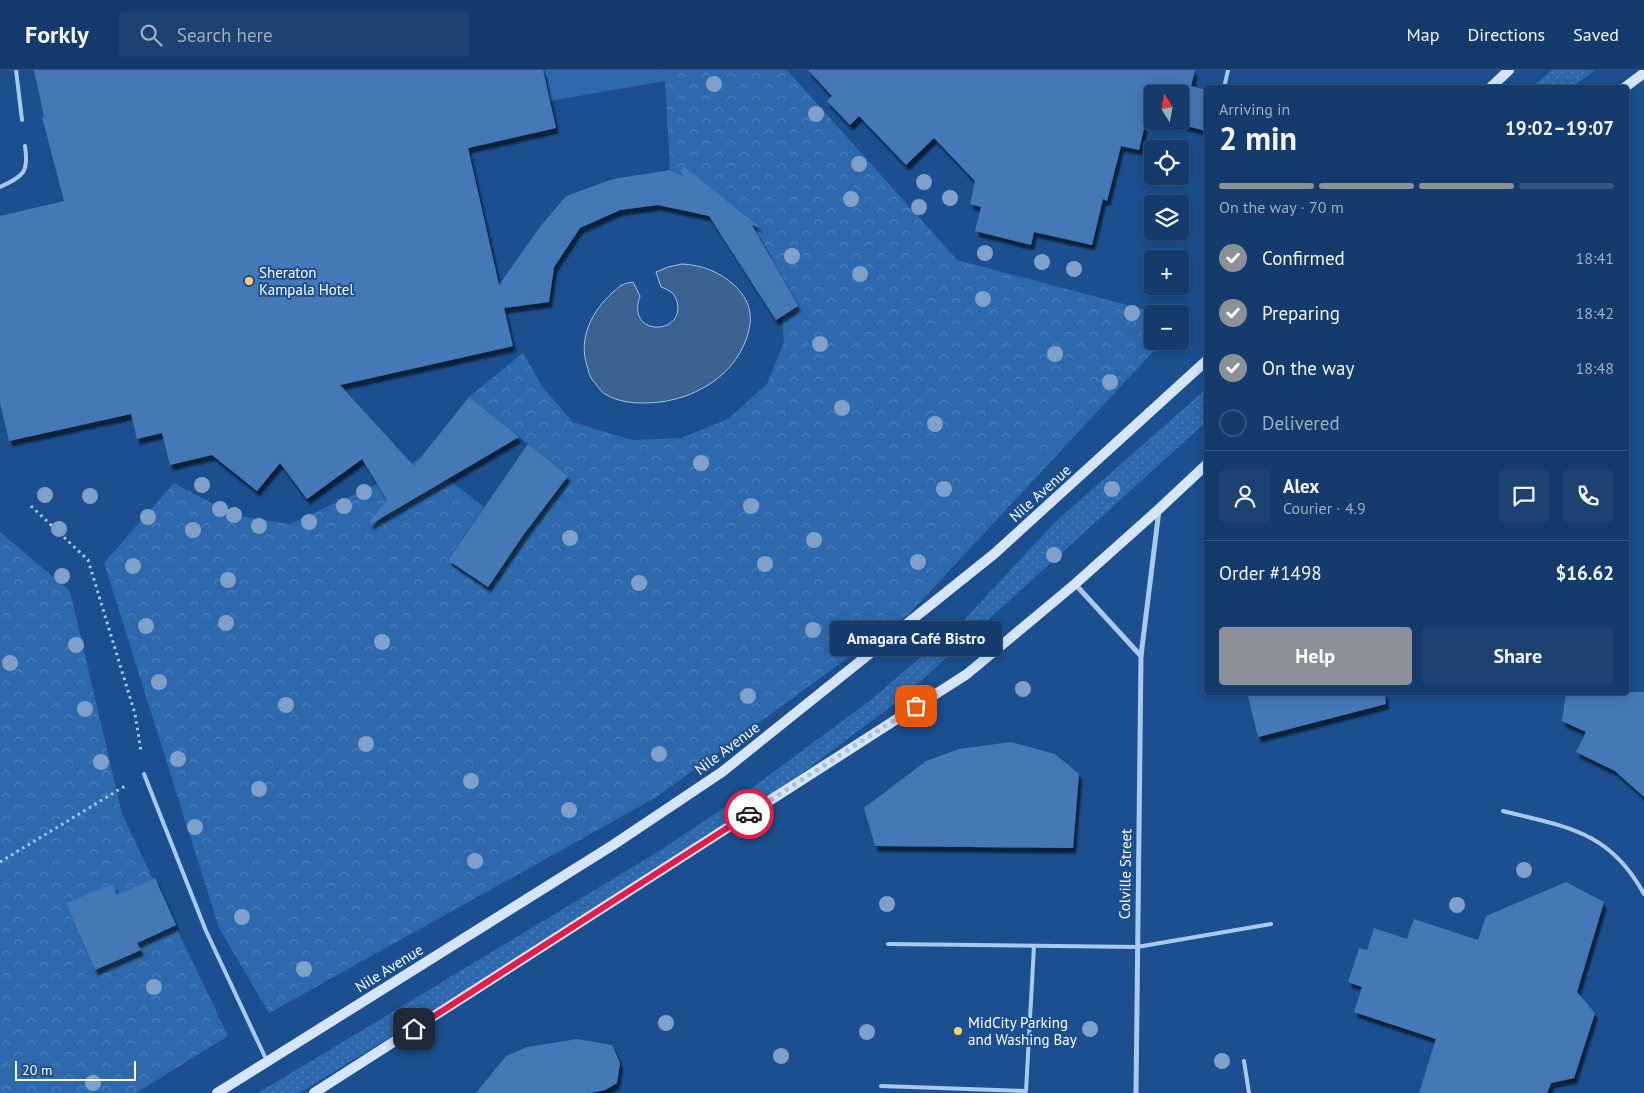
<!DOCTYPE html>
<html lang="en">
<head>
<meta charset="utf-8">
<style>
	:root { --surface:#143b6b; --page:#1d4271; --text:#f1f3f6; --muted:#9dadc1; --line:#33557e; --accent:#8c9099 }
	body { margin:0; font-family:"PT Sans",sans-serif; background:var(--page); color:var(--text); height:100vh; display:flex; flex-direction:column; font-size:19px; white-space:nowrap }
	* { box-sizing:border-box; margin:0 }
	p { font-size:16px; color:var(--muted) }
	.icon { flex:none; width:28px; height:28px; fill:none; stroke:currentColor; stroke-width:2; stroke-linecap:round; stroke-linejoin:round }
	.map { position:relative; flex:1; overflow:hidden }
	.panel { position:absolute; left:1204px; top:15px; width:425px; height:610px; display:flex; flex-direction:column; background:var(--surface); border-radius:5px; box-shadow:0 2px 12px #0003,0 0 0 1px var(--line) }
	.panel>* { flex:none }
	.needle { width:32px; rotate:349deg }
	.buttons { position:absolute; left:1144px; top:15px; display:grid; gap:10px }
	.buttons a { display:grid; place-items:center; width:45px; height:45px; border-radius:5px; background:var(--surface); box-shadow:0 2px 12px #0003,0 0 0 1px var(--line); font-size:25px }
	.scale { position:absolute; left:15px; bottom:12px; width:121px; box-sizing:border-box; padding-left:5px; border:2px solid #fff; border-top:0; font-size:14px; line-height:18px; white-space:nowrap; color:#fff; -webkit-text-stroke:4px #1b4f8f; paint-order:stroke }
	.pin { position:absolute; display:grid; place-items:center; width:42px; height:42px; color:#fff; margin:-21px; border-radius:10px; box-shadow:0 2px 8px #0006 }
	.courier { position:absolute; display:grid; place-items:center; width:50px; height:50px; margin:-25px; border:4px solid #e11d48; border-radius:50%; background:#fff; color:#222; box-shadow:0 1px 6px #0007 }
	.bubble { position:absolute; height:35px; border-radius:5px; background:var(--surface); box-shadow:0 2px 12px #0003,0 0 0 1px var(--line); font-size:16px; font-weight:800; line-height:35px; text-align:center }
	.headline em { font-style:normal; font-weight:800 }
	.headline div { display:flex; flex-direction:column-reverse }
	.headline { display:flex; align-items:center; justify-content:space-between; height:85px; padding:0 15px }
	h1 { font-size:32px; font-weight:800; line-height:38px }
	.bar { display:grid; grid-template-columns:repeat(4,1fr); gap:8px 5px; align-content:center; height:60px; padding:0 15px }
	.bar i { height:6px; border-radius:4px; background:var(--line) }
	.bar .on { background:var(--accent) }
	.bar p { grid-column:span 4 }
	.line { display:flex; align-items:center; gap:12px; padding:0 15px; border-top:1px solid var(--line) }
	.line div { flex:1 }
	.round { display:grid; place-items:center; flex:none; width:52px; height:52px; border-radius:5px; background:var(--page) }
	ol { padding:0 15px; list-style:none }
	li { display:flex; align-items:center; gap:15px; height:55px }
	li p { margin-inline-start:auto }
	li .icon { padding:5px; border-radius:50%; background:var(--accent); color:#fff; stroke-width:4 }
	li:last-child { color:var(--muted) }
	li i { width:28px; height:28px; border:2px solid var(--line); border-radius:50% }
	.button { display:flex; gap:10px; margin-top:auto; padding:10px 15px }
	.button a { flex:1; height:58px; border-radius:5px; background:var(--accent); color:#fff; font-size:20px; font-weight:800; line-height:58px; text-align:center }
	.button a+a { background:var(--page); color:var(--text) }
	header { display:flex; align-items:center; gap:30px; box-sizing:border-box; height:70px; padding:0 25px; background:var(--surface); border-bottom:1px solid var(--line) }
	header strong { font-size:24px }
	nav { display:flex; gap:28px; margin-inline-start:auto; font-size:18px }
	.search { width:350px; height:45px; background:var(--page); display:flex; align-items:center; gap:12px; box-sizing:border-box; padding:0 18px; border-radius:5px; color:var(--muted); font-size:19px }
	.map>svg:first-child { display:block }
	.grass { fill:url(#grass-dots) }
	.park { fill:url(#park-crowns) }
	.pitch { fill:#2e69ad }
	.water { fill:#3c6290; stroke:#9cc4f0 }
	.building { fill:#4478b7; filter:url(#shadow) }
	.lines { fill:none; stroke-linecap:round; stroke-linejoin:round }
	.path { stroke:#a9c9ee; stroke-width:3; stroke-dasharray:2.5 4; stroke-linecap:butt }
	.lane { stroke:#a9c9ee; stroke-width:4 }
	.street { stroke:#a9c9ee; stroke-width:5 }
	.secondary { stroke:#d6e6fa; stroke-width:10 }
	.tree { fill:#7ea0ca }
	.done { stroke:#afc1d8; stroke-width:5; stroke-dasharray:0 9 }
	.route { stroke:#e11d48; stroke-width:6 }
	.poi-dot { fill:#ffd166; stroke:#1b4f8f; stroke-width:2 }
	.labels { text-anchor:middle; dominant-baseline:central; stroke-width:4; stroke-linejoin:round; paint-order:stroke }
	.poi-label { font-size:15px; fill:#fff; stroke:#1b4f8f; text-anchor:start }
	.street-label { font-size:15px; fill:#fff; stroke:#1b4f8f }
</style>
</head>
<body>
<header>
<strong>Forkly</strong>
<div class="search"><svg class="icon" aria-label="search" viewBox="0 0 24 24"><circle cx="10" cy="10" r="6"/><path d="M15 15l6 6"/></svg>Search here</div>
<nav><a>Map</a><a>Directions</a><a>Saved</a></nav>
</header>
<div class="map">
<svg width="1644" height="1023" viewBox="0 0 1644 1023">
	<defs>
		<pattern id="grass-dots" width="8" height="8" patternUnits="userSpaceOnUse" patternTransform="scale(1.25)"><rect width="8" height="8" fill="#2e69ad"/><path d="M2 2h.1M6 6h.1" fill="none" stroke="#4d80b9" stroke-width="1.8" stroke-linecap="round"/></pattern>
		<pattern id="park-crowns" width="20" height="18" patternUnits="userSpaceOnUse" patternTransform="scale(1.25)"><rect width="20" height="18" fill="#2e69ad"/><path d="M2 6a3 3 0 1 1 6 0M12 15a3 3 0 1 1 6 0" fill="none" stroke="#4d80b9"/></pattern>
		<filter id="shadow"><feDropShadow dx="3" dy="5.5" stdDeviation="1" flood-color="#0009"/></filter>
	</defs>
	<rect width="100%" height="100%" fill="#1b4f8f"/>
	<g class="grass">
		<polygon points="1552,0 1595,0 1572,17 1532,17"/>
		<polygon points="1206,319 1206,352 901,629 710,772 299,1023 258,1023 661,780 737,729 872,629 964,550 1054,453"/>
	</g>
	<g class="park">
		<polygon points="662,0 787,0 957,190 1161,244 1152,244 1152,271 1163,271 910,543 655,728 269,943 219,858 104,493 174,413 234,445 290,454 377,414 420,388 484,437 448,489 488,517 524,464 568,406 469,327 523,283 544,319 573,352 632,370 681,368 728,349 767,314 784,272 781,228 770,185 748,147 706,115 670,100 665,11"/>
		<polygon points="0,462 70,521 122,744 228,966 136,1023 0,1023"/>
	</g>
	<polygon class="pitch" points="545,0 662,0 665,11 550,31"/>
	<path class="water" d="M682 194C702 195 720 202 734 215 750 230 754 246 747 267 733 310 686 334 642 333 630 333 616 331 605 324 601 322 598 317 595 313 590 308 589 303 587 296 578 268 592 241 613 222 616 220 619 216 622 215 625 213 629 213 633 212L640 226C625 268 686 265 677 232 675 223 669 220 661 217L656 202 668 197Z"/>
	<g class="building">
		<polygon points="34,0 543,0 556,58 468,78 499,215 539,158 566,126 613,109 670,100 684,106 680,101 684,97 760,157 752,155 798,236 776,250 709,146 658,135 620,140 580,158 554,197 549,232 504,238 513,276 340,315 414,396 469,327 519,367 371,454 369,452 387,430 362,389 307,429 280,393 257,421 212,385 170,395 162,363 137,369 131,344 9,371 0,333 0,146 64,131 42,47 44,47"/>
		<polygon points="808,0 1195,0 1191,16 1206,20 1206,61 1167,51 1180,51 1180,24 1152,24 1152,48 1147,46 1139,80 1121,76 1107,131 1103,129 1092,175 1034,162 1031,175 975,161 981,137 970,134 975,111 934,68 906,95 859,46 850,55 827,31 832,26"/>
		<polygon points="528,374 568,406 524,464 488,517 448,490"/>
		<polygon points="1247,622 1385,622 1386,634 1258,667"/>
		<polygon points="1566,622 1644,622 1644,727 1615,701 1576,682 1586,662 1562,651"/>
		<polygon points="1011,672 1055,684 1079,704 1073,778 875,776 864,738 926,691 959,679"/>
		<polygon points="155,808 176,855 137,873 141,880 95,900 66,833 113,814 117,825"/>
		<polygon points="1566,812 1604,832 1577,922 1595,943 1574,1008 1551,1013 1547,1023 1419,1023 1436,969 1354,942 1362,917 1348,912 1359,878 1367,880 1374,858 1407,869 1414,849 1478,870 1486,846"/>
		<polygon points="577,969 612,975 620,993 617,1013 605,1020 590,1023 476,1023 506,986 527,977"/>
	</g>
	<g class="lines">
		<g class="path">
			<polyline points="31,436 88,490 135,644 141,681"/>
			<polyline points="0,792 125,716"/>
		</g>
		<g class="lane">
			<polyline points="16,0 22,50"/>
			<polyline points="1224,18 1228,0"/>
			<path d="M0 117C24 106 29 102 25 76"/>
			<polyline points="1206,137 1206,161"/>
			<polyline points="144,704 206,861 266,989"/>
			<path d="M1503 741C1567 757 1610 761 1644 824"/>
			<polyline points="888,874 1137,877 1271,854"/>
			<polyline points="1244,991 1249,1023"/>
			<polyline points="881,1016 1026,1021 1034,876"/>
		</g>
		<g class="street">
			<polyline points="1075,514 1141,586"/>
			<polyline points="1136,1023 1141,586 1159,440"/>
		</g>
		<g class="secondary">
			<polyline points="1490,18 1509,0"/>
			<polyline points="1624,18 1644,3"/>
			<polyline points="217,1023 613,775 722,702 994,484 1206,291"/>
			<polyline points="314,1023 967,604 1075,514 1159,439 1206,395"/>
		</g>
	</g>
	<g class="tree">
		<circle cx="714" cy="14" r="8"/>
		<circle cx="816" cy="44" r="8"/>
		<circle cx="859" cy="94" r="8"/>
		<circle cx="924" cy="112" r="8"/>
		<circle cx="950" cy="128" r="8"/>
		<circle cx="851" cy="129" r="8"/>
		<circle cx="919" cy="137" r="8"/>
		<circle cx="985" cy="183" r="8"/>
		<circle cx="792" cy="186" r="8"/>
		<circle cx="1042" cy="192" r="8"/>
		<circle cx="1074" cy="199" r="8"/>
		<circle cx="860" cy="204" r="8"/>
		<circle cx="983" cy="229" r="8"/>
		<circle cx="1132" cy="243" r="8"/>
		<circle cx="820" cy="274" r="8"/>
		<circle cx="1055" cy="284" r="8"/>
		<circle cx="1110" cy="312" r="8"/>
		<circle cx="842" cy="338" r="8"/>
		<circle cx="935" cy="354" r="8"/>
		<circle cx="701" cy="393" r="8"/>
		<circle cx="202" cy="415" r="8"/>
		<circle cx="944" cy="419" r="8"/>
		<circle cx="1112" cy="419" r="8"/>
		<circle cx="364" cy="422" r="8"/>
		<circle cx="45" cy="425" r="8"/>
		<circle cx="90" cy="426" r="8"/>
		<circle cx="344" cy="436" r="8"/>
		<circle cx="751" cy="436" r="8"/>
		<circle cx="220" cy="439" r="8"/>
		<circle cx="234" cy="445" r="8"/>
		<circle cx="148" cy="447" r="8"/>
		<circle cx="309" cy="452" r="8"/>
		<circle cx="259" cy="456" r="8"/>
		<circle cx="59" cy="459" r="8"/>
		<circle cx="193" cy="460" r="8"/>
		<circle cx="570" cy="468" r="8"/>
		<circle cx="814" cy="470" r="8"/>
		<circle cx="1054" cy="485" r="8"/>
		<circle cx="918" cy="492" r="8"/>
		<circle cx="765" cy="494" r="8"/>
		<circle cx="133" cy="496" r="8"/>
		<circle cx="62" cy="506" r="8"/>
		<circle cx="228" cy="510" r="8"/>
		<circle cx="639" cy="513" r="8"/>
		<circle cx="226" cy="553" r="8"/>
		<circle cx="146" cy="556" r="8"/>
		<circle cx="813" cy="560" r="8"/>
		<circle cx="382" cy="572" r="8"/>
		<circle cx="76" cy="575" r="8"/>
		<circle cx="10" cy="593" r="8"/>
		<circle cx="159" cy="612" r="8"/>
		<circle cx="1023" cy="619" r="8"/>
		<circle cx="748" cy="626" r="8"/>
		<circle cx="286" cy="635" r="8"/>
		<circle cx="85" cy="639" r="8"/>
		<circle cx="366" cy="674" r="8"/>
		<circle cx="659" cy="684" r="8"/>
		<circle cx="178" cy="689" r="8"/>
		<circle cx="101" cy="692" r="8"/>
		<circle cx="471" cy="711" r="8"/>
		<circle cx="259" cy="719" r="8"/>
		<circle cx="569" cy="740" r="8"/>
		<circle cx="195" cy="757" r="8"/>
		<circle cx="475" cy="791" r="8"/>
		<circle cx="1524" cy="800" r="8"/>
		<circle cx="887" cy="834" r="8"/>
		<circle cx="1457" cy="835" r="8"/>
		<circle cx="242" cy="847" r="8"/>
		<circle cx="304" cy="899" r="8"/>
		<circle cx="154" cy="917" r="8"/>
		<circle cx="666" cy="953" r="8"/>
		<circle cx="1090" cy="959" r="8"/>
		<circle cx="867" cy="962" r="8"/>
		<circle cx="781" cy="986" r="8"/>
		<circle cx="1222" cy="991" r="8"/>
		<circle cx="93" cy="1013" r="8"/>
	</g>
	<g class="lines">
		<polyline class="done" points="749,744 916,636"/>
		<polyline class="route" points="414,959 749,744"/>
	</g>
	<g class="poi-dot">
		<circle cx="249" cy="211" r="5"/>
		<circle cx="958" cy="961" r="5"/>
	</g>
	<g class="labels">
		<g class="poi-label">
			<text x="259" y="202">Sheraton<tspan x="259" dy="17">Kampala Hotel</tspan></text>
			<text x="968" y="952">MidCity Parking<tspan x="968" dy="17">and Washing Bay</tspan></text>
		</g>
		<g class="street-label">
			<text transform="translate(1040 423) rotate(-42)">Nile Avenue</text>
			<text transform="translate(727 678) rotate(-37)">Nile Avenue</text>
			<text transform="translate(1125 804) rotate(-89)">Colville Street</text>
			<text transform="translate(389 898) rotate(-32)">Nile Avenue</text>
		</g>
	</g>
</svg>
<div class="buttons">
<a><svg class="needle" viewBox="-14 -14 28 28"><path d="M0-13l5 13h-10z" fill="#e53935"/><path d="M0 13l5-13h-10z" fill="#9dadc1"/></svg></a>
<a><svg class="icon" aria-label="locate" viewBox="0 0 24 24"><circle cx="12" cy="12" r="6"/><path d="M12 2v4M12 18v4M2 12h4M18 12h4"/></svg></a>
<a><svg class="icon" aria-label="layers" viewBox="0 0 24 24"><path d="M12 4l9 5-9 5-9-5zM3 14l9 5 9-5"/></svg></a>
<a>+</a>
<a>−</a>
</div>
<div class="scale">20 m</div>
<div class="pin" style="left:916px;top:636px;background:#ea580c"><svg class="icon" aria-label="bag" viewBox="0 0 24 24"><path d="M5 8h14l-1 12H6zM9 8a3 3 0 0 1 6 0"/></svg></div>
<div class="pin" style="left:414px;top:959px;background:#1f2937"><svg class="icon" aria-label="home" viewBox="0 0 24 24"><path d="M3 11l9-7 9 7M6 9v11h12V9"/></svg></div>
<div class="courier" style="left:749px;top:744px"><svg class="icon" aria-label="car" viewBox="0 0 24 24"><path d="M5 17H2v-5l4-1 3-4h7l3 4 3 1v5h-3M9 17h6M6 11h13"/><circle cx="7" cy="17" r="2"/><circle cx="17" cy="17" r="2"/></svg></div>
<div class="bubble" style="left:830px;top:551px;width:172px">Amagara Café Bistro</div>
<section class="panel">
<div class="headline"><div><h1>2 min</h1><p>Arriving in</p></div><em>19:02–19:07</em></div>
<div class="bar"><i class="on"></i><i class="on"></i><i class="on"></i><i></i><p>On the way · 70 m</p></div>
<ol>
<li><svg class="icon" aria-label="check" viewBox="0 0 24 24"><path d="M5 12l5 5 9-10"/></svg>Confirmed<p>18:41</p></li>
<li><svg class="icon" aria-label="check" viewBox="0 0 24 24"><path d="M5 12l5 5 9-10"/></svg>Preparing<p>18:42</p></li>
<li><svg class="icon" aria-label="check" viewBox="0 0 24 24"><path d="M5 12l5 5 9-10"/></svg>On the way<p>18:48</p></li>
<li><i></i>Delivered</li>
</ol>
<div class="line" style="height:90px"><a class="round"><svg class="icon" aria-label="person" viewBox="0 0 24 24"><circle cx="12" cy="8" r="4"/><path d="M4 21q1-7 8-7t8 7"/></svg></a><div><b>Alex</b><p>Courier · 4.9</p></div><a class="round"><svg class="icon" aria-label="chat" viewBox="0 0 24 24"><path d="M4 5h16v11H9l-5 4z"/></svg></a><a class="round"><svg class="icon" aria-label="phone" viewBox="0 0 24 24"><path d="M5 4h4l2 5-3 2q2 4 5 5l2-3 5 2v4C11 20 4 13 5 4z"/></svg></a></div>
<div class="line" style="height:65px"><div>Order #1498</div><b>$16.62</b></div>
<div class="button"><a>Help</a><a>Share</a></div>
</section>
</div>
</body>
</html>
